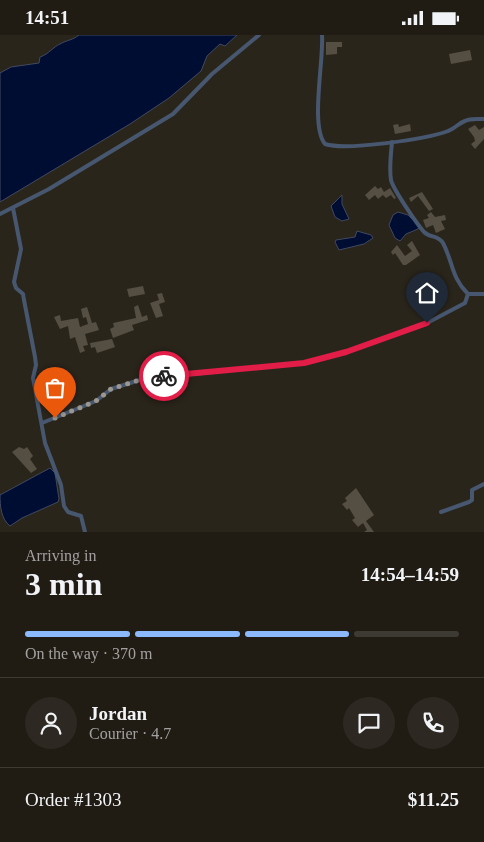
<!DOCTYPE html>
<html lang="en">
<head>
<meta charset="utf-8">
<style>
	:root { --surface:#201c14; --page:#2d2922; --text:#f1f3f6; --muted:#a2a1a0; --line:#3d3a34; --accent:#8cb9fc }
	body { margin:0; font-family:"Times New Roman",serif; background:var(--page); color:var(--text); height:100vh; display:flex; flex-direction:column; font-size:19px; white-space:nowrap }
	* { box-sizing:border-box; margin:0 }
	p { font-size:16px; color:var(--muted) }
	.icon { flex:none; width:28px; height:28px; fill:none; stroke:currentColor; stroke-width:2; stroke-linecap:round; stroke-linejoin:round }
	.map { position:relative; height:497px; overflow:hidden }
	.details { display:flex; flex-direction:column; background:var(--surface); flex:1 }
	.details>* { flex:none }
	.pin { position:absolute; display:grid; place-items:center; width:42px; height:42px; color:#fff; margin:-51px -21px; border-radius:50% 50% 50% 0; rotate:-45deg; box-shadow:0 0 5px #0007 }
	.pin .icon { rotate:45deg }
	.courier { position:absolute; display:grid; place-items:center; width:50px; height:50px; margin:-25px; border:4px solid #e11d48; border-radius:50%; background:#fff; color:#222; box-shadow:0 1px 6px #0007 }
	.head em { font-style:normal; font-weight:800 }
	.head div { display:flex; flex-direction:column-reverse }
	.head { display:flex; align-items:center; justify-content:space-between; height:85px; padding:0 25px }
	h1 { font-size:32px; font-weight:800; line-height:38px }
	.bar { display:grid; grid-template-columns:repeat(4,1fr); gap:8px 5px; align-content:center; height:60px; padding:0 25px }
	.bar i { height:6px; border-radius:4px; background:var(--line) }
	.bar .selected { background:var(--accent) }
	.bar p { grid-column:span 4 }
	.line { display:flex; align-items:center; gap:12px; padding:0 25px; border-top:1px solid var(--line) }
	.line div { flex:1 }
	.round { display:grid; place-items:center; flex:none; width:52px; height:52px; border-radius:26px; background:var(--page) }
	.status { display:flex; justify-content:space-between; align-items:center; height:35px; padding:0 25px; background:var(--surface); direction:ltr }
	.status svg { height:14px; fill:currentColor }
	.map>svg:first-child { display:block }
	.water { fill:#000d33; stroke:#414961 }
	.building { fill:#544e43 }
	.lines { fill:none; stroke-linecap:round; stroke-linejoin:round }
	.minor { stroke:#475770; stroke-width:4 }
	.done { stroke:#9b978f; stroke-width:5; stroke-dasharray:0 9 }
	.route { stroke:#e11d48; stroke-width:6 }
</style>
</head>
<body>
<div class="status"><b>14:51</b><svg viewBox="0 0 49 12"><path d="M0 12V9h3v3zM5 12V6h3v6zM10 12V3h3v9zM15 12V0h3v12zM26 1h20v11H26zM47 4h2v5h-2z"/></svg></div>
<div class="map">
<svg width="484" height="497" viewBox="0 0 484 497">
	<rect width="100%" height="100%" fill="#2a251b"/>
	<g class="water">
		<path d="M79 0H237L225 11 220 9 207 21 201 36 169 63 130 89 0 167V38L11 32 39 28 40 22C49 19 53 12 60 9 67 5 73 5 79 0Z"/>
		<polygon points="342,160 342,169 349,184 342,186 335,182 331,171"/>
		<polygon points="398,177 408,180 419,191 418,194 406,199 400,206 395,203 389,190 393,180"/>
		<polygon points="357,196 371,200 373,203 364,209 339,215 335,207 336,205 355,202"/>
		<path d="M50 433 55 438 59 464 58 467 22 483 10 491C1 484 0 471 0 460Z"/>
	</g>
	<g class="building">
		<polygon points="326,7 342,7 342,12 337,12 337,19 326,20"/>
		<polygon points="470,15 472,25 451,29 449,19"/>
		<polygon points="398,89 399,92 410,89 411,96 395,99 393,90"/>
		<polygon points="475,90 479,95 484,92 484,104 475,114 471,109 475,106 474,102 468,94"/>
		<polygon points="375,151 378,154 381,152 384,157 390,153 396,163 394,164 391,160 386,163 383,160 378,164 375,160 369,165 365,160"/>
		<polygon points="422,157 433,174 429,176 418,161 411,167 409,163"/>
		<polygon points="431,177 435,182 445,180 446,185 441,186 445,194 436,198 433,190 426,193 423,185 429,183 427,180"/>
		<polygon points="412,206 420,220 406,230 403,230 395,218 393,220 391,217 397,210 405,221 412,216 407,210"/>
		<polygon points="143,251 145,259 129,262 127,254"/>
		<polygon points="162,258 165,267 159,269 163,281 156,283 150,268 159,265 157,259"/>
		<polygon points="138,270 142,282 147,280 148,285 132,290 134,295 113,303 110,294 114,292 113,288 136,283 134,272"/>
		<polygon points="87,272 92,288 96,287 99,295 85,299 88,310 83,311 85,316 80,318 75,302 70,304 68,291 60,294 54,282 60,280 61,286 78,283 80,292 88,289 86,282 83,283 81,274"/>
		<polygon points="112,304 115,312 97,318 95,312 91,313 90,308"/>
		<polygon points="19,412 24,414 27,412 33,421 30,424 37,434 31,438 12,417"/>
		<polygon points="356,453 374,480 366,486 374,497 364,497 367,495 363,488 358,492 352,485 355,483 349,473 347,475 342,469 347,466 345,463"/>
	</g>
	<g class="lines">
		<g class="minor">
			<path d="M322 0C324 25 310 91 325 109 346 116 427 104 448 96 454 94 459 88 465 86 470 83 478 84 484 84"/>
			<path d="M392 107C391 119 389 133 391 145 393 154 417 189 424 197 430 203 438 200 443 208 453 227 451 242 468 259H484"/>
			<polyline points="13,173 21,214 14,247 16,253 23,259 24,265 35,322 36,330 33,343 45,408 61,450 64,471 68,477 81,481 85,497"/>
			<polyline points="0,179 49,154 173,79 212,39 259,0"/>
			<polyline points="42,388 96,366 111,354 143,344 304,328 346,317 427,288 465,268 468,259"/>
			<polyline points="441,477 469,467 472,465 472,455 484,449"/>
		</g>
	</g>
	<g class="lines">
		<polyline class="done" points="55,383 96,366 111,354 143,344 164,341"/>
		<polyline class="route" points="164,341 304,328 346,317 427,288"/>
	</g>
</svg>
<div class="pin" style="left:55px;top:383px;background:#ea580c"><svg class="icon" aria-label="bag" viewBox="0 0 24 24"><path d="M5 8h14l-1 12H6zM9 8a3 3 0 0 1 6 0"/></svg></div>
<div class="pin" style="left:427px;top:288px;background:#1f2937"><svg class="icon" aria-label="home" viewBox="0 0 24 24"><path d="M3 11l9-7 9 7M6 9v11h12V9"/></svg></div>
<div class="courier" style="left:164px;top:341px"><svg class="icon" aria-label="bike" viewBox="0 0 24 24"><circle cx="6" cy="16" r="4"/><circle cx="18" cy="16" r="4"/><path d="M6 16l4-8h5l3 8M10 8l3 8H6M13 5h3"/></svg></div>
</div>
<section class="details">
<div class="head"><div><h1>3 min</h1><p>Arriving in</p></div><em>14:54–14:59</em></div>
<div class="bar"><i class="selected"></i><i class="selected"></i><i class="selected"></i><i></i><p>On the way · 370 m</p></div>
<div class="line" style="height:90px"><a class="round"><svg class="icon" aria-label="person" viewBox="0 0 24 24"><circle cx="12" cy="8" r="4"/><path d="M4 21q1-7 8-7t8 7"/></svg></a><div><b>Jordan</b><p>Courier · 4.7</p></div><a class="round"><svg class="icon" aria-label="chat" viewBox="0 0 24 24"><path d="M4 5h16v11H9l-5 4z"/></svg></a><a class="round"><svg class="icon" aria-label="phone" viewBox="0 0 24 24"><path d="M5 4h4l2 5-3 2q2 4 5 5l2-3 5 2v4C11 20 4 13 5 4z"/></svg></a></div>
<div class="line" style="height:65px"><div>Order #1303</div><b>$11.25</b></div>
</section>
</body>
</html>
